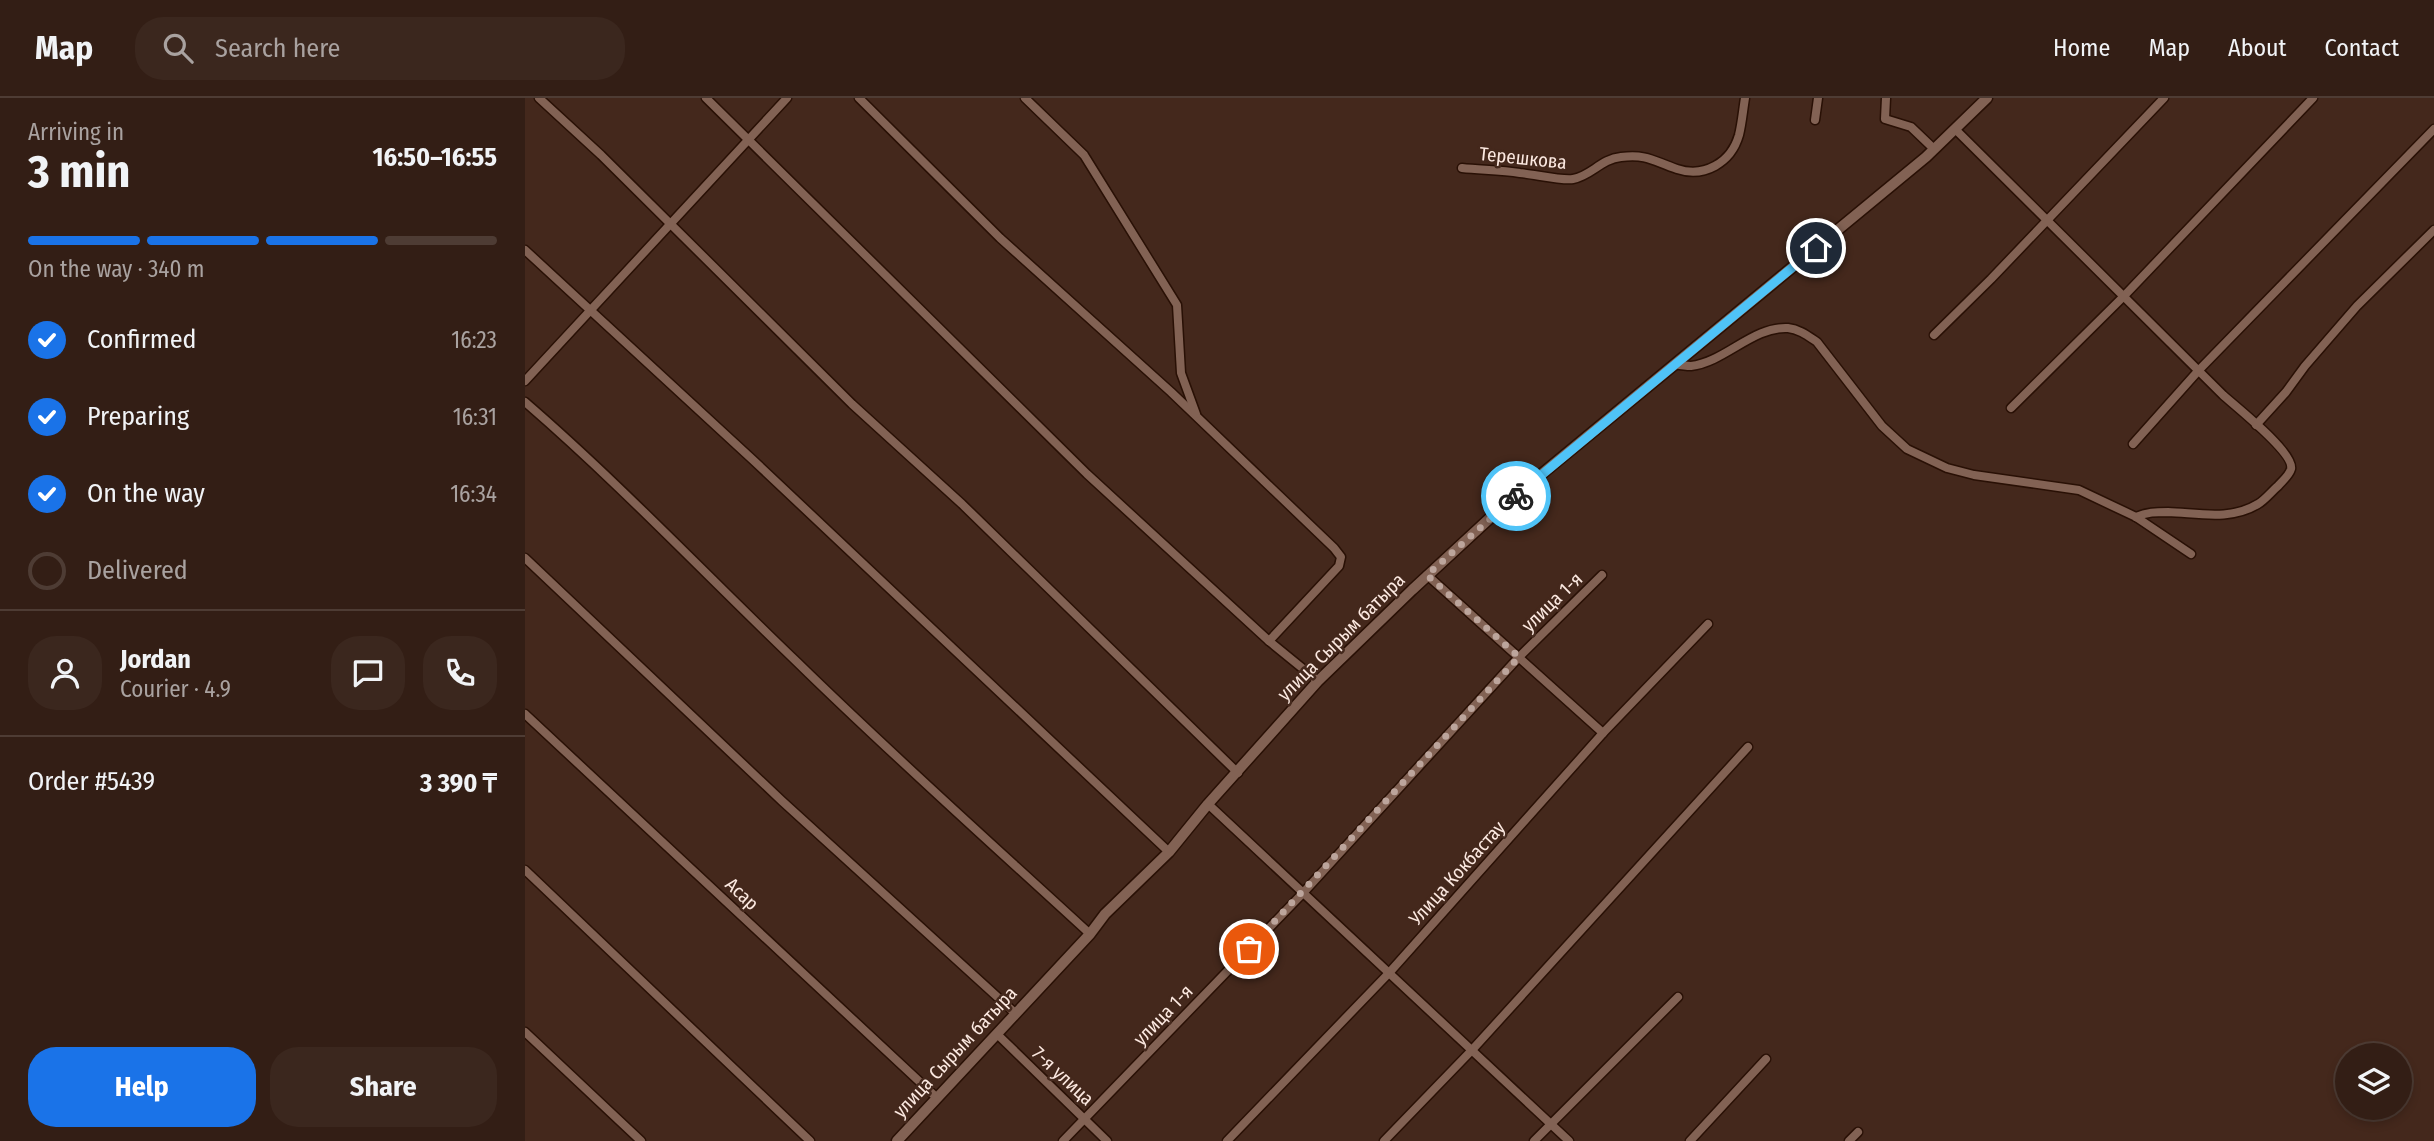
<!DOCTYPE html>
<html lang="en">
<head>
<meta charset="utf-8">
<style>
	:root { --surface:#331e15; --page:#3b271e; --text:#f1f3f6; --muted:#a9a2a0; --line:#4e3c34; --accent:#1a73e8 }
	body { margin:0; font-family:"Fira Sans Condensed",sans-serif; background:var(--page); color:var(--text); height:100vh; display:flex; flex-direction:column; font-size:26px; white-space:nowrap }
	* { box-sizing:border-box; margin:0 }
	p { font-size:23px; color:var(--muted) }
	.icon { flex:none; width:38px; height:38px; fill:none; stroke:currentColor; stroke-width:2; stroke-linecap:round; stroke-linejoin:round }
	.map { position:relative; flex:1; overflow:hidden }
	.details { display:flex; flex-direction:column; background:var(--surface); width:525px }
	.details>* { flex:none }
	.tools { position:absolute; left:1810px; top:945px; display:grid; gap:14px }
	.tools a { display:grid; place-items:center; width:77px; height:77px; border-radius:50%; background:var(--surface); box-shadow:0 4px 10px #0003,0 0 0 2px var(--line); font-size:35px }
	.pin { position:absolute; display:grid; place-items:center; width:60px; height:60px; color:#fff; margin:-30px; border:4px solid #fff; border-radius:50%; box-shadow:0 2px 7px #0007 }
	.courier { position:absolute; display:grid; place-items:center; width:70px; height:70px; margin:-35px; border:5px solid #4fc3f7; border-radius:50%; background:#fff; color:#222; box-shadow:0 2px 9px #0007 }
	.summary em { font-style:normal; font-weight:700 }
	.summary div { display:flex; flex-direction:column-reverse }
	.summary { display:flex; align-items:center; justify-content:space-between; height:119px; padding:0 28px }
	h1 { font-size:46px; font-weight:700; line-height:52px }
	.bar { display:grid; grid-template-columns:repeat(4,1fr); gap:10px 7px; align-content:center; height:84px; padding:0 28px }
	.bar i { height:9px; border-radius:5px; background:var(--line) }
	.bar .on { background:var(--accent) }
	.bar p { grid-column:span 4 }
	.line { display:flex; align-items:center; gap:18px; padding:0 28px; border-top:2px solid var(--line) }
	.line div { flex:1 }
	.round { display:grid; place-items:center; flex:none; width:74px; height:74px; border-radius:28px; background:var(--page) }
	ol { padding:0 28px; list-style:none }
	li { display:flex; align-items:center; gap:21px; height:77px }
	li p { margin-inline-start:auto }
	li .icon { padding:7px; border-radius:50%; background:var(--accent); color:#fff; stroke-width:4 }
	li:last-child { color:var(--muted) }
	li i { width:38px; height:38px; border:4px solid var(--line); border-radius:50% }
	.cta { display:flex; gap:14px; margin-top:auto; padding:14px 28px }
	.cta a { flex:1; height:80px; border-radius:28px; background:var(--accent); color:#fff; font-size:28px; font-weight:700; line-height:80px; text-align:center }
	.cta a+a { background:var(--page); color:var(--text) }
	header { display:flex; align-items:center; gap:42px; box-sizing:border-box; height:98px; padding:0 35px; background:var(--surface); border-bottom:2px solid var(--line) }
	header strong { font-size:33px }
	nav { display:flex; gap:38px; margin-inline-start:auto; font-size:24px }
	.search { width:490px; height:63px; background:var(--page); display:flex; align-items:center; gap:18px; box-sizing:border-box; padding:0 24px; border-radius:28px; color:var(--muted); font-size:26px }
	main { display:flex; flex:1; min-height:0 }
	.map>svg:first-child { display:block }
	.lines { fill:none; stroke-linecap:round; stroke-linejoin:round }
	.minor-casing { stroke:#291005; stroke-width:11 }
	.tertiary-casing { stroke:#291005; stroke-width:13 }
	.minor { stroke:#826254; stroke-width:8 }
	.tertiary { stroke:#826254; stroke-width:10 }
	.done { stroke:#bca59c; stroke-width:7; stroke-dasharray:0 12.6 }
	.route { stroke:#4fc3f7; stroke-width:9 }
	.labels { text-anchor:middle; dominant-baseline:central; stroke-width:5; stroke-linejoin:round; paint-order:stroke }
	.street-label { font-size:19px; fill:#fce9e1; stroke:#44281c }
</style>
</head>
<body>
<header>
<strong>Map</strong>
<div class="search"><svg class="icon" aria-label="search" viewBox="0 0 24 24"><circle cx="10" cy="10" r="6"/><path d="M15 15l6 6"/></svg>Search here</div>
<nav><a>Home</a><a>Map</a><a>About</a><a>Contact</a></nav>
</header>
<main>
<section class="details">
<div class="summary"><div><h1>3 min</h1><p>Arriving in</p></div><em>16:50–16:55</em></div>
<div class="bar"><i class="on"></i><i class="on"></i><i class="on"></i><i></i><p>On the way · 340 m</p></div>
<ol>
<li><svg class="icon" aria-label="check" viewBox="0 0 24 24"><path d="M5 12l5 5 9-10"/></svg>Confirmed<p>16:23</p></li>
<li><svg class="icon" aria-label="check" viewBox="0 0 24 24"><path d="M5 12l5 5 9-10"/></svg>Preparing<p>16:31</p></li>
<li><svg class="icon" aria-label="check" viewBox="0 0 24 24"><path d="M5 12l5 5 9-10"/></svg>On the way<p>16:34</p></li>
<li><i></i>Delivered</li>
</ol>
<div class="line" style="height:126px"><a class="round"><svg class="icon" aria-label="person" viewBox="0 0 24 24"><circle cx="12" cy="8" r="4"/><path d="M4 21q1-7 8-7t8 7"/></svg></a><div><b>Jordan</b><p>Courier · 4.9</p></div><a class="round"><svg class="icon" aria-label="chat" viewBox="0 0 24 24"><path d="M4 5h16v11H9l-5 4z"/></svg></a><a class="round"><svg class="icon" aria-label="phone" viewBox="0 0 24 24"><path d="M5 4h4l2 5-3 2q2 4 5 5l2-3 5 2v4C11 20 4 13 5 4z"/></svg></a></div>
<div class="line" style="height:91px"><div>Order #5439</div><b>3 390 ₸</b></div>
<div class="cta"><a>Help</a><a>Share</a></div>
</section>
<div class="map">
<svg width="1909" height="1043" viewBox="0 0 1909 1043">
	<rect width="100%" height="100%" fill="#44281c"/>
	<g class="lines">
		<g class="minor-casing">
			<g id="minor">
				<polyline points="14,0 76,57 327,306 437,406 713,675"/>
				<polyline points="181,0 562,376 744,543 793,583"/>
				<polyline points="334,0 475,140 646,294 809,450 816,459 814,468 744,543"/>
				<polyline points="500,0 559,57 652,207 656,275 671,316"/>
				<polyline points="1361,0 1360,21 1386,29 1409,51"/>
				<polyline points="1290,22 1293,0"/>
				<path d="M1430 31 1698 297C1710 308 1770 355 1766 371 1764 378 1757 383 1753 388 1746 394 1740 402 1733 406 1705 423 1673 415 1643 414 1631 414 1622 414 1611 419"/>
				<path d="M937 70C956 72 976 72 995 75 1008 76 1038 83 1048 81 1066 78 1076 61 1096 59 1123 56 1128 63 1152 71 1179 80 1206 65 1214 37 1217 25 1218 12 1220 0"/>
				<polyline points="0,152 228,362 644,754"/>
				<polyline points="1409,237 1466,181 1639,0"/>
				<path d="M1150 266C1155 267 1161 268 1166 268 1200 264 1228 228 1263 230 1274 231 1283 238 1292 244L1357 328 1382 351 1422 370 1449 377 1554 392 1611 419 1666 456"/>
				<polyline points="0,283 262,0"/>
				<path d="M0 304C95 386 182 478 273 565 368 658 467 746 565 836"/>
				<polyline points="1486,310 1599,198 1788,0"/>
				<polyline points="1731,327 1761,294 1780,268 1832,208 1909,132"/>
				<polyline points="1608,346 1674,272 1909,31"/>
				<polyline points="0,460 257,703 490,915"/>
				<polyline points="902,477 1078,635"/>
				<polyline points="0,616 411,999"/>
				<polyline points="683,706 1044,1043"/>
				<polyline points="0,772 285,1043"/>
				<polyline points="0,934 116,1043"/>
				<polyline points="472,936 582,1043"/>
				<polyline points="538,1043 778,795 994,559 1077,477"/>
				<polyline points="702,1043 864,875 1078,635 1183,526"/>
				<polyline points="859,1043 947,952 1223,649"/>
				<polyline points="1009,1043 1153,899"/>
				<polyline points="1165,1043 1241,961"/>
				<polyline points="1324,1043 1333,1034"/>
			</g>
		</g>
		<g class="tertiary-casing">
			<polyline id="tertiary" points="372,1043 565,836 580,816 644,754 683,706 793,583 887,492 978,408 1401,59 1462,0"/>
		</g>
		<use href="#minor" class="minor"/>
		<use href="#tertiary" class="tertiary"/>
	</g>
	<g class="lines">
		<polyline class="done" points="724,851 994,559 902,477 991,398"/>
		<polyline class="route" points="991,398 1291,150"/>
	</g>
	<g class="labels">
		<g class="street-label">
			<text transform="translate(998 60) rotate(6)">Терешкова</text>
			<text transform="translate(1027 504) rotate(-44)">улица 1-я</text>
			<text transform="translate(816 539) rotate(-45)">улица Сырым батыра</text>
			<text transform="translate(932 775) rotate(-48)">Улица Кокбастау</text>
			<text transform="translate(217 796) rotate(43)">Асар</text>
			<text transform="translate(638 917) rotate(-46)">улица 1-я</text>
			<text transform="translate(430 954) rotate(-47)">улица Сырым батыра</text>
			<text transform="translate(538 978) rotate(43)">7-я улица</text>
		</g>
	</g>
</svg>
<div class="tools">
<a><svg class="icon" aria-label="layers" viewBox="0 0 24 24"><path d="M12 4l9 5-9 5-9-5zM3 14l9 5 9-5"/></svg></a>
</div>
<div class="pin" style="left:724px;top:851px;background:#ea580c"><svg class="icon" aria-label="bag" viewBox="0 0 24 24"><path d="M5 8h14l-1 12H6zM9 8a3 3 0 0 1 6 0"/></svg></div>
<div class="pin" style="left:1291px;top:150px;background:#1f2937"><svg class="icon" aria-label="home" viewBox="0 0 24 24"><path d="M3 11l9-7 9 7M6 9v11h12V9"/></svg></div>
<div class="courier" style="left:991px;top:398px"><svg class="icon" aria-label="bike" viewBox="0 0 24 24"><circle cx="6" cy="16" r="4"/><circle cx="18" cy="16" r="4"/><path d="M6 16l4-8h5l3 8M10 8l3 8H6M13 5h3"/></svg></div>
</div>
</main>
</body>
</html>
